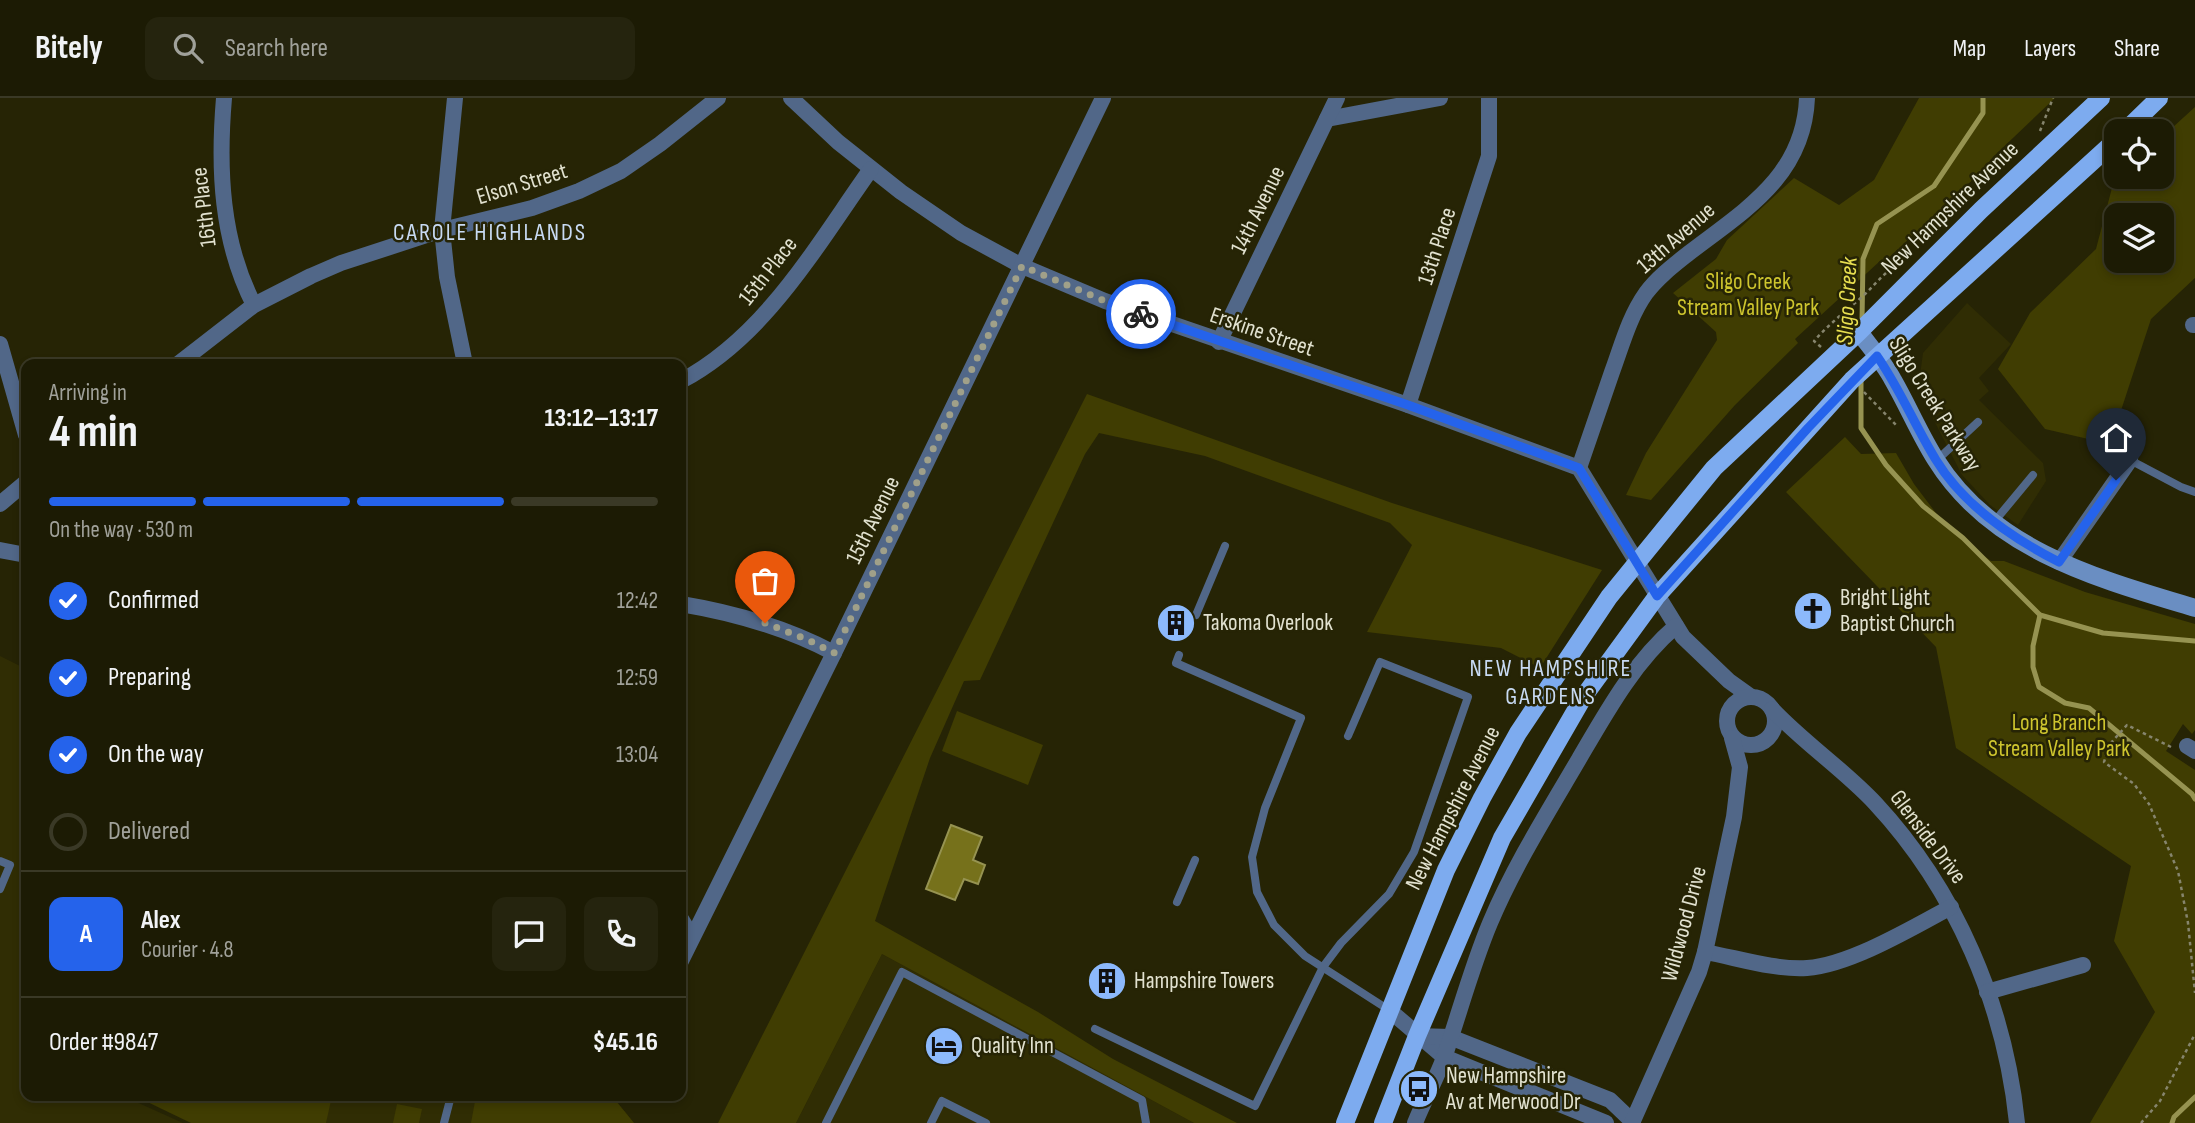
<!DOCTYPE html>
<html lang="en">
<head>
<meta charset="utf-8">
<style>
	:root { --surface:#1c1b04; --page:#25240e; --text:#f1f3f6; --muted:#a0a19a; --line:#3a3926; --accent:#2563eb }
	body { margin:0; font-family:"Sofia Sans Condensed",sans-serif; background:var(--page); color:var(--text); height:100vh; display:flex; flex-direction:column; font-size:26px; white-space:nowrap }
	* { box-sizing:border-box; margin:0 }
	p { font-size:23px; color:var(--muted) }
	.icon { flex:none; width:38px; height:38px; fill:none; stroke:currentColor; stroke-width:2; stroke-linecap:round; stroke-linejoin:round }
	.map { position:relative; flex:1; overflow:hidden }
	.side { position:absolute; left:21px; top:261px; width:665px; height:742px; display:flex; flex-direction:column; background:var(--surface); border-radius:14px; box-shadow:0 4px 10px #0003,0 0 0 2px var(--line) }
	.side>* { flex:none }
	.fabs { position:absolute; left:2104px; top:21px; display:grid; gap:14px }
	.fabs a { display:grid; place-items:center; width:70px; height:70px; border-radius:14px; background:var(--surface); box-shadow:0 4px 10px #0003,0 0 0 2px var(--line); font-size:35px }
	.pin { position:absolute; display:grid; place-items:center; width:60px; height:60px; color:#fff; margin:-72px -30px; border-radius:50% 50% 50% 0; rotate:-45deg; box-shadow:0 0 7px #0007 }
	.pin .icon { rotate:45deg }
	.courier { position:absolute; display:grid; place-items:center; width:70px; height:70px; margin:-35px; border:5px solid #2563eb; border-radius:50%; background:#fff; color:#222; box-shadow:0 2px 9px #0007 }
	.summary em { font-style:normal; font-weight:700 }
	.summary div { display:flex; flex-direction:column-reverse }
	.summary { display:flex; align-items:center; justify-content:space-between; height:119px; padding:0 28px }
	h1 { font-size:46px; font-weight:700; line-height:52px }
	.bar { display:grid; grid-template-columns:repeat(4,1fr); gap:10px 7px; align-content:center; height:84px; padding:0 28px }
	.bar i { height:9px; border-radius:5px; background:var(--line) }
	.bar .on { background:var(--accent) }
	.bar p { grid-column:span 4 }
	.line { display:flex; align-items:center; gap:18px; padding:0 28px; border-top:2px solid var(--line) }
	.line div { flex:1 }
	.round { display:grid; place-items:center; flex:none; width:74px; height:74px; border-radius:14px; background:var(--page) }
	ol { padding:0 28px; list-style:none }
	li { display:flex; align-items:center; gap:21px; height:77px }
	li p { margin-inline-start:auto }
	li .icon { padding:7px; border-radius:50%; background:var(--accent); color:#fff; stroke-width:4 }
	li:last-child { color:var(--muted) }
	li i { width:38px; height:38px; border:4px solid var(--line); border-radius:50% }
	header { display:flex; align-items:center; gap:42px; box-sizing:border-box; height:98px; padding:0 35px; background:var(--surface); border-bottom:2px solid var(--line) }
	header strong { font-size:33px }
	nav { display:flex; gap:38px; margin-inline-start:auto; font-size:24px }
	.search { width:490px; height:63px; background:var(--page); display:flex; align-items:center; gap:18px; box-sizing:border-box; padding:0 24px; border-radius:14px; color:var(--muted); font-size:26px }
	.map>svg:first-child { display:block }
	.built { fill:#302d04 }
	.green { fill:#403d02; fill-rule:evenodd }
	.water { fill:#76711b; stroke:#969351; stroke-width:2 }
	.lines { fill:none; stroke-linecap:round; stroke-linejoin:round }
	.stream { stroke:#969351; stroke-width:5 }
	.path { stroke:#86856d; stroke-width:2.5; stroke-dasharray:3.5 3.5; stroke-linecap:butt }
	.lane { stroke:#516788; stroke-width:8 }
	.street { stroke:#516788; stroke-width:16 }
	.secondary { stroke:#6a8ec2; stroke-width:18 }
	.primary { stroke:#7dabef; stroke-width:18 }
	.done { stroke:#a0a089; stroke-width:7; stroke-dasharray:0 12.6 }
	.route { stroke:#2563eb; stroke-width:9 }
	.labels { text-anchor:middle; dominant-baseline:central; stroke-width:5; stroke-linejoin:round; paint-order:stroke }
	.street-label { font-size:23px; fill:#e2e2d0; stroke:#262405 }
	.park-label { font-size:23px; fill:#cec52e; stroke:#262405 }
	.poi-label { font-size:23px; fill:#e2e2d0; stroke:#262405; text-anchor:start }
	.neighbourhood-label { font-size:24px; letter-spacing:2px; fill:#c8daf3; stroke:#262405 }
	.water-label { font-size:24px; font-style:italic; fill:#e8df50; stroke:#262405 }
</style>
</head>
<body>
<header>
<strong>Bitely</strong>
<div class="search"><svg class="icon" aria-label="search" viewBox="0 0 24 24"><circle cx="10" cy="10" r="6"/><path d="M15 15l6 6"/></svg>Search here</div>
<nav><a>Map</a><a>Layers</a><a>Share</a></nav>
</header>
<div class="map">
<svg width="2195" height="1025" viewBox="0 0 2195 1025">
	<rect width="100%" height="100%" fill="#262405"/>
	<g class="built">
		<polygon points="1967,205 2011,246 1979,280 1989,293 1979,302 2043,365 2046,383 2018,427 1990,407 1962,377 1926,307 1920,277 1923,255"/>
		<polygon points="0,558 26,571 26,998 123,998 183,1025 0,1025"/>
		<polygon points="882,856 1194,1025 796,1025"/>
		<polygon points="328,998 612,998 634,1025 326,1025"/>
	</g>
	<g class="green">
		<polygon points="1919,0 2055,0 1994,58 1980,75 1883,165 1880,163 1795,241 1798,245 1735,307 1651,402 1626,397 1646,355 1717,242 1716,234 1673,195 1716,161 1727,142 1794,80 1839,107 1874,82"/>
		<path d="M2195 9V180L2151 221 2110 346 2045 331 1998 271 2030 215 2096 151 2113 86 2120 79H2161V40ZM2116 117H2161V163H2116Z"/>
		<polygon points="1087,296 1392,405 1602,472 1540,570 1501,550 1367,534 1412,447 1390,425 1205,358 1099,335 1085,356 980,582 964,583 930,660 875,823 1038,914 1113,961 1237,1025 1194,1025 882,856 796,1025 718,1025"/>
		<polygon points="1845,339 1861,356 1896,355 1914,386 1939,419 1969,447 1991,463 2004,463 2085,494 2195,526 2195,632 2192,636 2183,626 2166,653 2195,672 2195,1025 2090,1025 2155,914 2114,843 2131,768 1956,650 1936,549 1786,394"/>
		<polygon points="957,613 1043,647 1028,687 942,653"/>
		<polygon points="135,998 332,998 326,1025 191,1025"/>
		<polygon points="476,998 612,998 634,1025 471,1025"/>
		<polygon points="397,1006 422,1011 419,1025 393,1025"/>
	</g>
	<polygon class="water" points="951,727 982,739 973,762 985,767 978,786 964,781 955,802 926,791"/>
	<g class="lines">
		<g class="stream">
			<polyline points="1862,223 1863,161 1877,126 1934,88 1983,15 1983,0"/>
			<polyline points="1861,279 1861,330 1886,367 1923,408 1963,440 2040,517 2103,535 2195,543"/>
			<polyline points="2040,517 2033,548 2033,569 2039,589 2065,605 2089,610 2192,696 2195,701"/>
			<polyline points="2172,1025 2174,1019 2195,999"/>
		</g>
		<g class="path">
			<polyline points="2040,33 2053,0"/>
			<path d="M1821 249 1814 243C1829 226 1846 213 1863 198 1878 184 1884 173 1904 164"/>
			<polyline points="1864,294 1896,327"/>
			<polyline points="2171,649 2127,627 2109,647 2104,664 2134,686 2149,706 2178,773 2188,825 2195,895"/>
			<polyline points="2141,1025 2160,1003 2195,936"/>
		</g>
		<g class="lane">
			<polyline points="1937,362 1978,324"/>
			<polyline points="2130,362 2181,389 2195,394"/>
			<polyline points="1994,424 2033,377"/>
			<polyline points="1196,517 1225,448"/>
			<polyline points="1179,557 1176,565 1301,620 1265,710 1252,759 1257,794 1274,827 1305,858 1389,912"/>
			<polyline points="0,763 10,767 0,791"/>
			<polyline points="1177,804 1195,762"/>
			<polyline points="1095,931 1255,1008 1323,869 1341,845 1389,796 1414,754 1468,599 1380,564 1348,638"/>
			<polyline points="444,1025 451,998"/>
			<polyline points="826,1025 902,874 1142,1002 1146,1025"/>
			<polyline points="931,1025 942,1003 986,1025"/>
		</g>
		<g class="street">
			<path d="M224 0C218 71 221 143 254 207"/>
			<polyline points="455,0 442,132 447,179 465,266"/>
			<polyline points="791,0 838,44 901,94 961,135 1022,168 1105,203 1408,307 1579,370 1683,539 1729,583 1750,598"/>
			<polyline points="1327,21 1440,0"/>
			<polyline points="2193,227 2195,227"/>
			<polyline points="1219,244 1337,0"/>
			<polyline points="0,246 26,337"/>
			<polyline points="178,266 254,207 311,178 341,165 442,132 532,110 579,93 621,73 660,46 718,0"/>
			<path d="M681 283C766 238 816 148 871 71"/>
			<polyline points="1408,307 1489,58 1489,0"/>
			<path d="M1579 370C1590 338 1601 306 1612 274 1622 247 1629 219 1646 195 1658 179 1674 167 1689 155 1745 112 1804 78 1807 0"/>
			<polyline points="0,406 26,384"/>
			<polyline points="0,452 26,457"/>
			<polyline points="2059,464 2130,362 2132,331"/>
			<path d="M681 506C735 515 785 529 834 555"/>
			<circle cx="1751" cy="623" r="24"/>
			<path d="M1772 611C1804 645 1843 671 1875 705 1956 792 2005 907 2017 1025"/>
			<polyline points="2187,648 2195,653"/>
			<polyline points="681,821 692,839"/>
			<path d="M1705 854C1738 860 1774 872 1807 870 1850 867 1912 830 1951 809"/>
			<polyline points="681,863 834,555 1103,0"/>
			<polyline points="1987,894 2083,867"/>
			<polyline points="1389,912 1444,959 1606,1025"/>
			<polyline points="1417,938 1450,939 1610,1002 1633,1024"/>
			<path d="M1415 1025C1424 1002 1437 980 1445 957 1460 913 1472 868 1490 825 1514 768 1548 714 1579 661 1607 613 1634 564 1676 528"/>
			<polyline points="1632,1025 1699,874 1705,854 1734,719 1740,669 1732,640"/>
		</g>
		<path class="secondary" d="M1859 234C1871 250 1884 265 1893 282 1908 308 1920 337 1936 362 1993 453 2099 481 2195 510"/>
		<g class="primary">
			<polyline points="2125,33 2159,0"/>
			<polyline points="1345,1025 1446,772 1482,700 1518,635 1609,499 1714,370 1859,234 1981,112 2101,0"/>
			<polyline points="1383,1025 1417,938 1502,740 1584,598 1657,498 1852,282 2116,42"/>
		</g>
	</g>
	<g class="lines">
		<polyline class="done" points="765,525 806,541 834,555 1022,168 1105,203 1141,216"/>
		<path class="route" d="M1141 216 1408 307 1579 370 1657 498 1808 330 1877 258C1900 291 1915 328 1936 362 1964 408 2012 440 2059 464L2116 382"/>
	</g>
	<defs>
		<g id="church-disc" transform="scale(2.0125)"><circle r="9.5" fill="#8cb9fc" stroke="#262405"/><path d="M-1.2-6h2.4v3.5h3.3v2.4h-3.3V6h-2.4V-.1h-3.3v-2.4h3.3Z" fill="#111"/></g>
		<g id="building-disc" transform="scale(2.0125)"><circle r="9.5" fill="#8cb9fc" stroke="#262405"/><path d="M-4-6H4V6H1V3H-1V6H-4ZM-2.5-4.3h1.7v1.8h-1.7ZM.8-4.3h1.7v1.8H.8ZM-2.5-1h1.7V.8h-1.7ZM.8-1h1.7V.8H.8Z" fill="#111"/></g>
		<g id="hotel-disc" transform="scale(2.0125)"><circle r="9.5" fill="#8cb9fc" stroke="#262405"/><path d="M-6-4.5h1.5V1H6V5H4.5V3h-9V5H-6ZM-4 0a1.8 1.8 0 1 1 3.6 0ZM.5 0V-2.5h3Q6-2.5 6 0Z" fill="#111"/></g>
		<g id="bus-disc" transform="scale(2.0125)"><circle r="9.5" fill="#8cb9fc" stroke="#262405"/><path d="M-5-6H5V4H4V6H2V4H-2V6H-4V4H-5ZM-3.5-4V0h7V-4ZM-3.5 1.2v1.5H-2V1.2ZM2 1.2v1.5H3.5V1.2Z" fill="#111"/></g>
	</defs>
	<g fill-rule="evenodd">
		<use href="#church-disc" x="1813" y="513"/>
		<use href="#building-disc" x="1176" y="525"/>
		<use href="#building-disc" x="1107" y="883"/>
		<use href="#hotel-disc" x="944" y="948"/>
		<use href="#bus-disc" x="1419" y="991"/>
	</g>
	<g class="labels">
		<g class="street-label">
			<text transform="translate(522 86) rotate(-17)">Elson Street</text>
			<text transform="translate(204 109) rotate(-97)">16th Place</text>
			<text transform="translate(1950 110) rotate(-44)">New Hampshire Avenue</text>
			<text transform="translate(1258 112) rotate(-64)">14th Avenue</text>
			<text transform="translate(1676 140) rotate(-41)">13th Avenue</text>
			<text transform="translate(1437 148) rotate(-72)">13th Place</text>
			<text transform="translate(768 173) rotate(-52)">15th Place</text>
			<text transform="translate(1262 234) rotate(19)">Erskine Street</text>
			<text transform="translate(1935 306) rotate(58)">Sligo Creek Parkway</text>
			<text transform="translate(873 422) rotate(-64)">15th Avenue</text>
			<text transform="translate(1453 710) rotate(-63)">New Hampshire Avenue</text>
			<text transform="translate(1928 739) rotate(53)">Glenside Drive</text>
			<text transform="translate(1684 826) rotate(-75)">Wildwood Drive</text>
		</g>
		<g class="park-label">
			<text x="1748" y="184">Sligo Creek<tspan x="1748" dy="26">Stream Valley Park</tspan></text>
			<text x="2059" y="625">Long Branch<tspan x="2059" dy="26">Stream Valley Park</tspan></text>
		</g>
		<g class="poi-label">
			<text x="1840" y="500">Bright Light<tspan x="1840" dy="26">Baptist Church</tspan></text>
			<text x="1203" y="525">Takoma Overlook</text>
			<text x="1134" y="883">Hampshire Towers</text>
			<text x="971" y="948">Quality Inn</text>
			<text x="1446" y="978">New Hampshire<tspan x="1446" dy="26">Av at Merwood Dr</tspan></text>
		</g>
		<g class="neighbourhood-label">
			<text x="490" y="134">CAROLE HIGHLANDS</text>
			<text x="1551" y="570">NEW HAMPSHIRE<tspan x="1551" dy="28">GARDENS</tspan></text>
		</g>
		<g class="water-label">
			<text transform="translate(1847 203) rotate(-87)">Sligo Creek</text>
		</g>
	</g>
</svg>
<div class="fabs">
<a><svg class="icon" aria-label="locate" viewBox="0 0 24 24"><circle cx="12" cy="12" r="6"/><path d="M12 2v4M12 18v4M2 12h4M18 12h4"/></svg></a>
<a><svg class="icon" aria-label="layers" viewBox="0 0 24 24"><path d="M12 4l9 5-9 5-9-5zM3 14l9 5 9-5"/></svg></a>
</div>
<div class="pin" style="left:765px;top:525px;background:#ea580c"><svg class="icon" aria-label="bag" viewBox="0 0 24 24"><path d="M5 8h14l-1 12H6zM9 8a3 3 0 0 1 6 0"/></svg></div>
<div class="pin" style="left:2116px;top:382px;background:#1f2937"><svg class="icon" aria-label="home" viewBox="0 0 24 24"><path d="M3 11l9-7 9 7M6 9v11h12V9"/></svg></div>
<div class="courier" style="left:1141px;top:216px"><svg class="icon" aria-label="bike" viewBox="0 0 24 24"><circle cx="6" cy="16" r="4"/><circle cx="18" cy="16" r="4"/><path d="M6 16l4-8h5l3 8M10 8l3 8H6M13 5h3"/></svg></div>
<section class="side">
<div class="summary"><div><h1>4 min</h1><p>Arriving in</p></div><em>13:12–13:17</em></div>
<div class="bar"><i class="on"></i><i class="on"></i><i class="on"></i><i></i><p>On the way · 530 m</p></div>
<ol>
<li><svg class="icon" aria-label="check" viewBox="0 0 24 24"><path d="M5 12l5 5 9-10"/></svg>Confirmed<p>12:42</p></li>
<li><svg class="icon" aria-label="check" viewBox="0 0 24 24"><path d="M5 12l5 5 9-10"/></svg>Preparing<p>12:59</p></li>
<li><svg class="icon" aria-label="check" viewBox="0 0 24 24"><path d="M5 12l5 5 9-10"/></svg>On the way<p>13:04</p></li>
<li><i></i>Delivered</li>
</ol>
<div class="line" style="height:126px"><b class="round" style="background:var(--accent);color:#fff">A</b><div><b>Alex</b><p>Courier · 4.8</p></div><a class="round"><svg class="icon" aria-label="chat" viewBox="0 0 24 24"><path d="M4 5h16v11H9l-5 4z"/></svg></a><a class="round"><svg class="icon" aria-label="phone" viewBox="0 0 24 24"><path d="M5 4h4l2 5-3 2q2 4 5 5l2-3 5 2v4C11 20 4 13 5 4z"/></svg></a></div>
<div class="line" style="height:91px"><div>Order #9847</div><b>$45.16</b></div>
</section>
</div>
</body>
</html>
